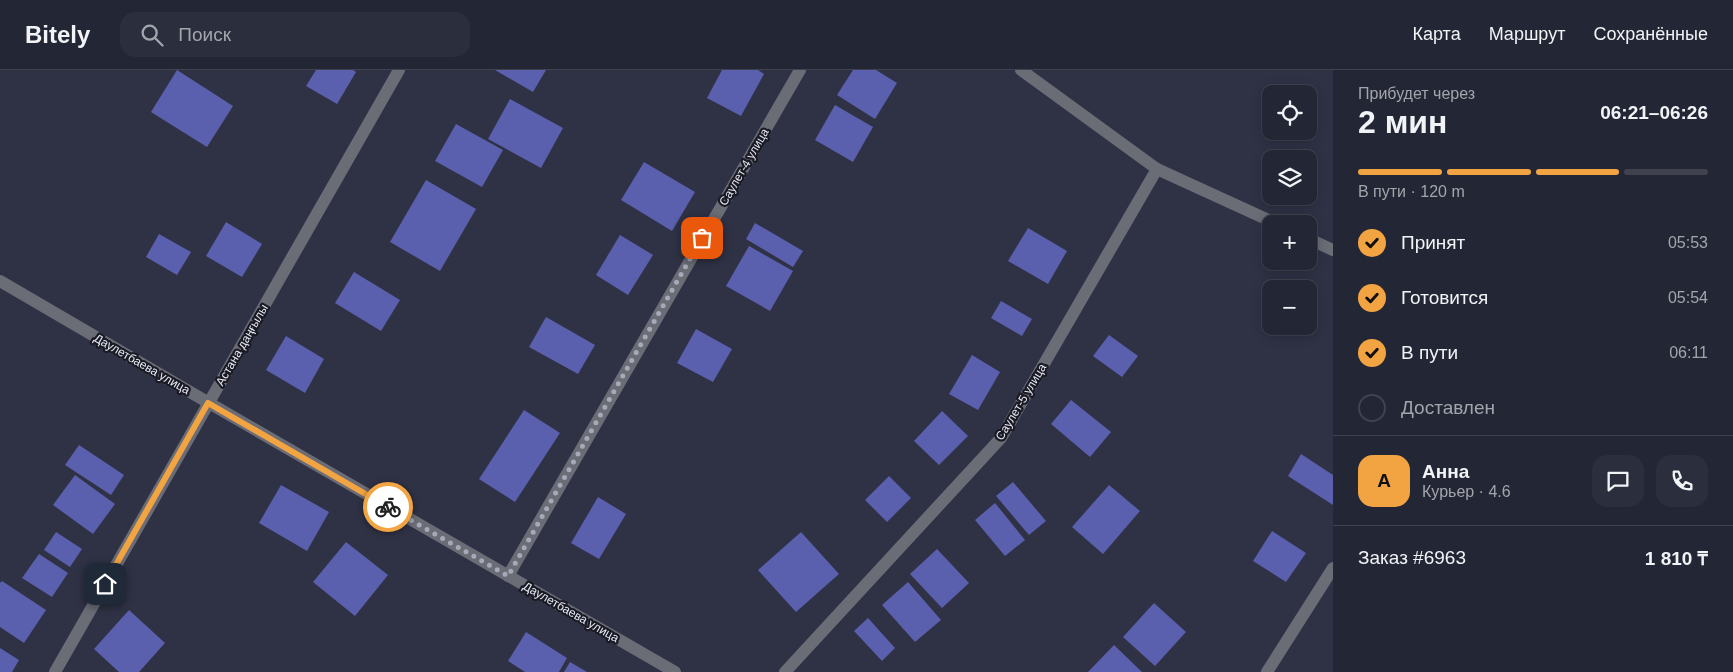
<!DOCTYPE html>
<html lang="ru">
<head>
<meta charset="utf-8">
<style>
	:root { --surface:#232634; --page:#2b2e3c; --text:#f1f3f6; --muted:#a3a5ac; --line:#40434f; --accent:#f3a442 }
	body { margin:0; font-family:Helvetica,sans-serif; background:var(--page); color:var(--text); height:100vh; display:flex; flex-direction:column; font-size:19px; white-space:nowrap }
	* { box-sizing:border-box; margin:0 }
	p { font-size:16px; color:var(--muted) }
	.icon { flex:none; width:28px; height:28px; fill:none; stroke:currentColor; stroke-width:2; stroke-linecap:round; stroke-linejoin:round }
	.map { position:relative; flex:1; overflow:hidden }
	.details { display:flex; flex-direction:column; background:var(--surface); width:400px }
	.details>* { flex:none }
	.tools { position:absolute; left:1262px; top:15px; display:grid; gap:10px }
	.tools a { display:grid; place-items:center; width:55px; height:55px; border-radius:10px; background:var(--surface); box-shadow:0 2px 12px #0003,0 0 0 1px var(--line); font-size:25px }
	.pin { position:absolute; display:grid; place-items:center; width:42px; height:42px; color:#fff; margin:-21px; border-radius:10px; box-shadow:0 2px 8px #0006 }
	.courier { position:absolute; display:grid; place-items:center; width:50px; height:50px; margin:-25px; border:4px solid #f3a442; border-radius:50%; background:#fff; color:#222; box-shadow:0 1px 6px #0007 }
	.head em { font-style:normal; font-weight:600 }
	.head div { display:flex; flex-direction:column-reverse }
	.head { display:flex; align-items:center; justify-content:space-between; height:85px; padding:0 25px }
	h1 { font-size:32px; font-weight:600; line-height:38px }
	.bar { display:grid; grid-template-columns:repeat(4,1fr); gap:8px 5px; align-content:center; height:60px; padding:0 25px }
	.bar i { height:6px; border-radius:4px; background:var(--line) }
	.bar .active { background:var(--accent) }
	.bar p { grid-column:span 4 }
	.line { display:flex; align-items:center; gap:12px; padding:0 25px; border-top:1px solid var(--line) }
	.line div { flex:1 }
	.round { display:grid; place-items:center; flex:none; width:52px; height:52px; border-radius:15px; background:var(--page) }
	ol { padding:0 25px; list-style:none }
	li { display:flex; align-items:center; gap:15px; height:55px }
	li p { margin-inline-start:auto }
	li .icon { padding:5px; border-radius:50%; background:var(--accent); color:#111; stroke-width:4 }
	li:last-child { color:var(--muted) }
	li i { width:28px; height:28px; border:2px solid var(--line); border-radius:50% }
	header { display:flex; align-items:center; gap:30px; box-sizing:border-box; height:70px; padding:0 25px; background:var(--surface); border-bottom:1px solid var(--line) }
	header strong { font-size:24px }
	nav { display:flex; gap:28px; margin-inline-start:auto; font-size:18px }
	.search { width:350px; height:45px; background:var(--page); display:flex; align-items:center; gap:12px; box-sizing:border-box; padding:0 18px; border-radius:15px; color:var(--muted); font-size:19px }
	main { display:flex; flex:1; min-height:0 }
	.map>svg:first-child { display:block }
	.building { fill:#5a5fae }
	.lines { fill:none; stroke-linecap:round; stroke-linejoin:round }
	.minor { stroke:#6a6c76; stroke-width:12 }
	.done { stroke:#a7a9b8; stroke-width:5; stroke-dasharray:0 9 }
	.route { stroke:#f3a442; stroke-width:6 }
	.labels { text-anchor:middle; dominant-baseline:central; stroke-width:4.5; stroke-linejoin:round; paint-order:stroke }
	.street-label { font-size:12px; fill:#e7e9f6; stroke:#191a23 }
</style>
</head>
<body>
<header>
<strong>Bitely</strong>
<div class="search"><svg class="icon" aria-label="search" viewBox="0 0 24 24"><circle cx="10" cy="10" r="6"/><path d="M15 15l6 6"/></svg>Поиск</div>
<nav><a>Карта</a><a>Маршрут</a><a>Сохранённые</a></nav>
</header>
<main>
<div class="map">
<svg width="1333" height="602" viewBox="0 0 1333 602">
	<rect width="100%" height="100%" fill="#2f3245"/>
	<g class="building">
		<polygon points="177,0 233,36 207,77 151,42"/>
		<polygon points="316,0 353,0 356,2 337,34 306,16"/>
		<polygon points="495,0 546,0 533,22"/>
		<polygon points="722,0 758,0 764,4 741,46 707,28"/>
		<polygon points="853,0 876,0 897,13 875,49 837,25"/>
		<polygon points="510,29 563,58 541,98 488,69"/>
		<polygon points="835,35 873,57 853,92 815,70"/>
		<polygon points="456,54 503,80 482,117 435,91"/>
		<polygon points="644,92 695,122 672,161 621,130"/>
		<polygon points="426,110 476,139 440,201 390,172"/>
		<polygon points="226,152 262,174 242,207 206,186"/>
		<polygon points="755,153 803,181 793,197 746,169"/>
		<polygon points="1028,158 1067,181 1048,214 1008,191"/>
		<polygon points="159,164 191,182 177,205 146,187"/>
		<polygon points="620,165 653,185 628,225 596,205"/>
		<polygon points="749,176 793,201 770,241 726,216"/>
		<polygon points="354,202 400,230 381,261 335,233"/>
		<polygon points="1001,231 1032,249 1022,266 991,248"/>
		<polygon points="546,247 595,275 578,304 529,277"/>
		<polygon points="696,259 732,279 713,312 677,293"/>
		<polygon points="1109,265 1138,286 1122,307 1093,286"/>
		<polygon points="286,266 324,289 305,323 266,300"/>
		<polygon points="972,285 1000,302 978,340 949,324"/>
		<polygon points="1071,330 1111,362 1090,387 1051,354"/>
		<polygon points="524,340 560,363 515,432 479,409"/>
		<polygon points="942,341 968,366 939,395 914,371"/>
		<polygon points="79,375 124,405 111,425 65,395"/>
		<polygon points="1301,384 1333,405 1333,435 1288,406"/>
		<polygon points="75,405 115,434 93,464 53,435"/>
		<polygon points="889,406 911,428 887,452 865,430"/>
		<polygon points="1013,412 1046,451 1029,465 996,426"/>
		<polygon points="281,415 329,442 307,481 259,453"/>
		<polygon points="1109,415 1140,441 1103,484 1072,457"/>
		<polygon points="598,427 626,444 599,489 571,473"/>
		<polygon points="995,433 1025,470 1005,486 975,450"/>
		<polygon points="1272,461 1306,483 1286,512 1253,491"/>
		<polygon points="56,462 82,479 70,497 44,480"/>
		<polygon points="801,462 839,504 796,542 758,500"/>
		<polygon points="346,472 388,505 355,546 313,512"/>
		<polygon points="937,479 969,513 942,538 910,504"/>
		<polygon points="39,484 68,503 52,527 22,508"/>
		<polygon points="2,511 46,540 24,573 0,557 0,513"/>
		<polygon points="908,512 941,550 915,572 882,535"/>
		<polygon points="1154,533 1186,562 1155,596 1123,567"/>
		<polygon points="129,540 165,573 139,602 119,602 94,579"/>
		<polygon points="868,548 895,578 882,591 854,561"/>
		<polygon points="526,562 567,588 559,602 525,602 508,591"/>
		<polygon points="1114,575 1142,602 1088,602"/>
		<polygon points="0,578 19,590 12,602 0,602"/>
		<polygon points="570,592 587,602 564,602"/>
	</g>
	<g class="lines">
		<g class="minor">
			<polyline points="1021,0 1157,99 1277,154"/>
			<polyline points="1309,169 1333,180"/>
			<polyline points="0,211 209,333 675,602"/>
			<polyline points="508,506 800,0"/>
			<polyline points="55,602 399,0"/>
			<polyline points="785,602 1001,368 1157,99"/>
			<polyline points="1267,602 1333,498"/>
		</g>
	</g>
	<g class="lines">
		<polyline class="done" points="388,437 508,506 702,168"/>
		<polyline class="route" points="105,514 208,333 388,437"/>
	</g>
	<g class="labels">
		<g class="street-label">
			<text transform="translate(744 97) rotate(-60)">Саулет-4 улица</text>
			<text transform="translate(242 275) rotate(-60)">Астана даңғылы</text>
			<text transform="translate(142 294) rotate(30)">Даулетбаева улица</text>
			<text transform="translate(1021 332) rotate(-59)">Саулет-5 улица</text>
			<text transform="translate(571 542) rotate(30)">Даулетбаева улица</text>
		</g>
	</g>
</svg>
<div class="tools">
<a><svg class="icon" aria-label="locate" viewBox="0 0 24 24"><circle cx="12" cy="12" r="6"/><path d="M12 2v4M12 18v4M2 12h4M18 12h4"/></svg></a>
<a><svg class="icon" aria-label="layers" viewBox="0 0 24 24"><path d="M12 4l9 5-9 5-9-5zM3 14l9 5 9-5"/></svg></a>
<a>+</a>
<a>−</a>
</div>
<div class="pin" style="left:702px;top:168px;background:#ea580c"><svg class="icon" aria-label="bag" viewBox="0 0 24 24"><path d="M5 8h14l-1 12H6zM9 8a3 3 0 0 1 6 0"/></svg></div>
<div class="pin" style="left:105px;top:514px;background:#1f2937"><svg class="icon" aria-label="home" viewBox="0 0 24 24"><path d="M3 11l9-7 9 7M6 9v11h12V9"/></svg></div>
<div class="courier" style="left:388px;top:437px"><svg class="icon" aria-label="bike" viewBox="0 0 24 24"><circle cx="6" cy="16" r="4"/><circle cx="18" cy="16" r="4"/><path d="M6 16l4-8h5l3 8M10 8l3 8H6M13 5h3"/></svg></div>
</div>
<section class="details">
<div class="head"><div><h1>2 мин</h1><p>Прибудет через</p></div><em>06:21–06:26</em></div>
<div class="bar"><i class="active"></i><i class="active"></i><i class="active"></i><i></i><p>В пути · 120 m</p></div>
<ol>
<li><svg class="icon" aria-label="check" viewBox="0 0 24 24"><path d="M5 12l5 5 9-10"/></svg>Принят<p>05:53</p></li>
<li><svg class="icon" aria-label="check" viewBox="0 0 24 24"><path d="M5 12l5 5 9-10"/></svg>Готовится<p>05:54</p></li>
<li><svg class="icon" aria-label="check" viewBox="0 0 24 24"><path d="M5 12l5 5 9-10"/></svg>В пути<p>06:11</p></li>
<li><i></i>Доставлен</li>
</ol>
<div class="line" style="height:90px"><b class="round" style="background:var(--accent);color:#111">А</b><div><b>Анна</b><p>Курьер · 4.6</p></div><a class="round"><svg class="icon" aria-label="chat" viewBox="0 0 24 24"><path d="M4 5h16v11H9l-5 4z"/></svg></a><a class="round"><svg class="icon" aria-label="phone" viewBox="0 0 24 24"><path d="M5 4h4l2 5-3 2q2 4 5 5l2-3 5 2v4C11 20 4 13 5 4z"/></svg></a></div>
<div class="line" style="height:65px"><div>Заказ #6963</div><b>1 810 ₸</b></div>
</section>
</main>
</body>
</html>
